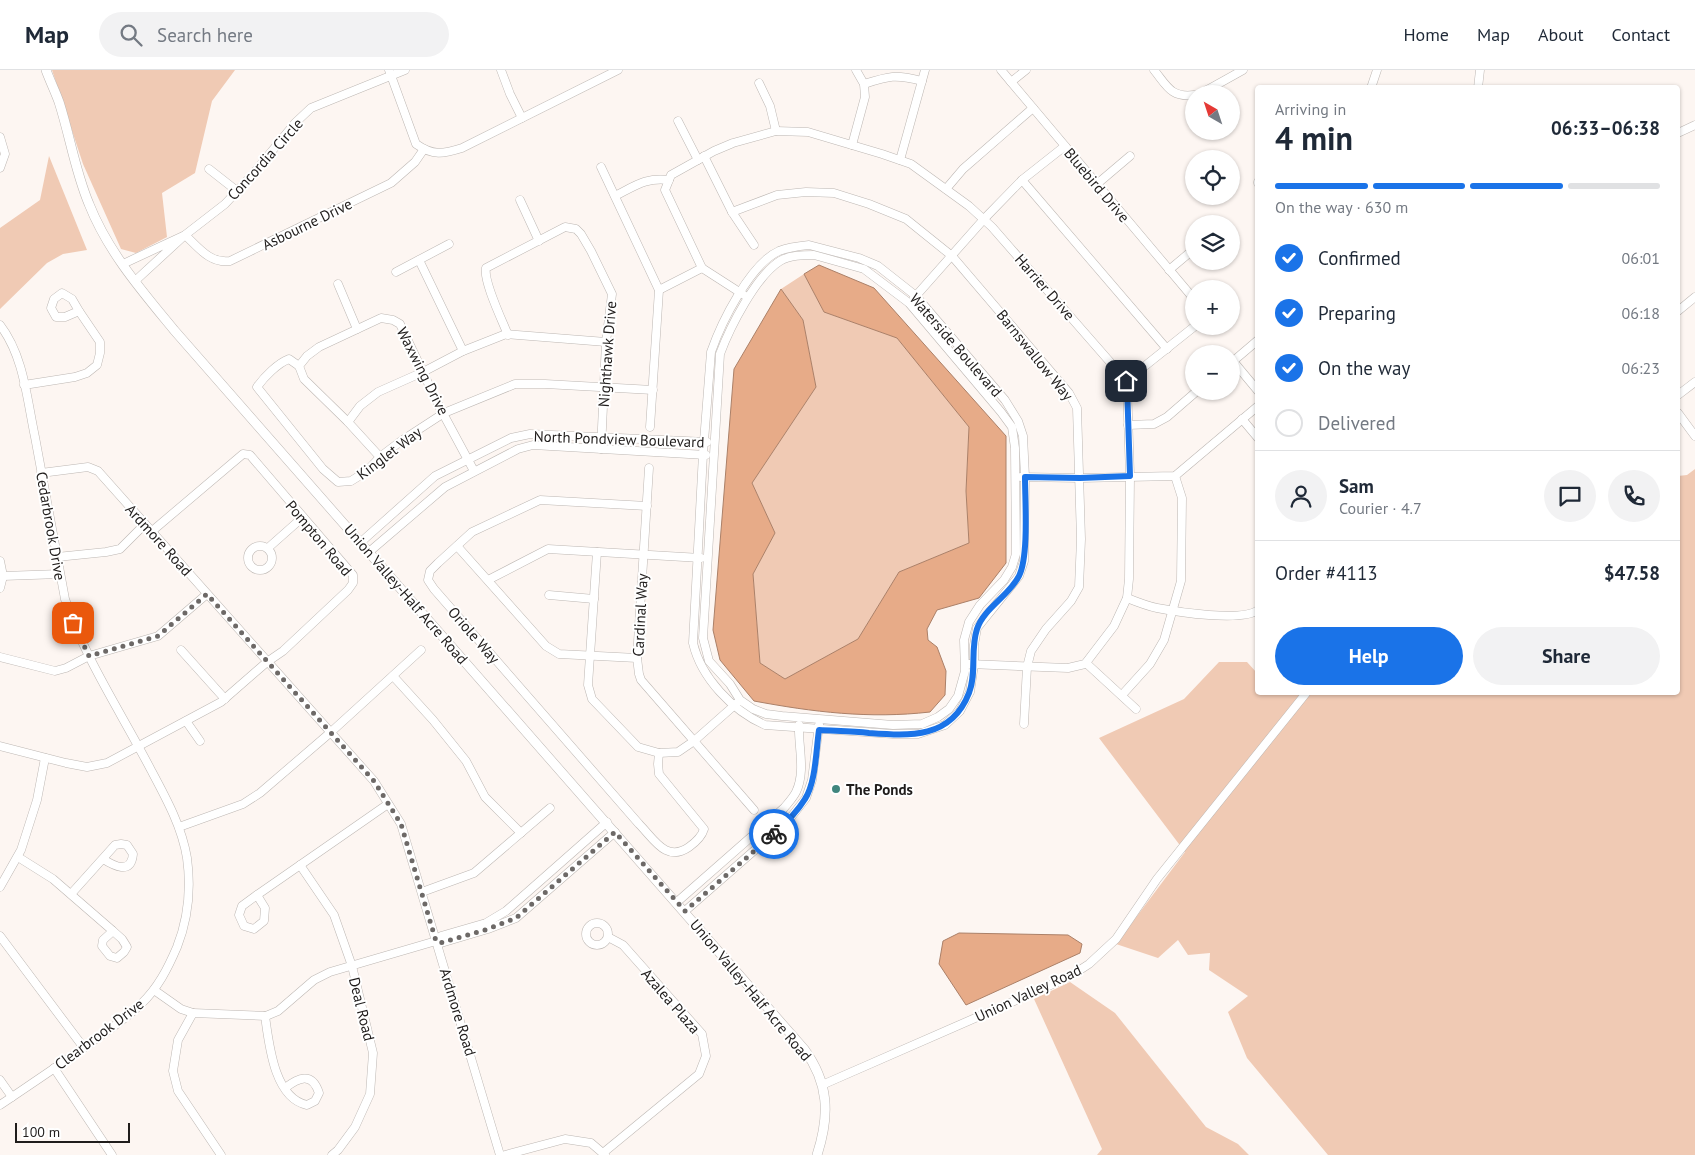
<!DOCTYPE html>
<html lang="en">
<head>
<meta charset="utf-8">
<style>
	:root { --surface:#fff; --page:#f2f2f3; --text:#1f2937; --muted:#747a83; --line:#e0e1e3; --accent:#1a73e8 }
	body { margin:0; font-family:"PT Sans",sans-serif; background:var(--page); color:var(--text); height:100vh; display:flex; flex-direction:column; font-size:19px; white-space:nowrap }
	* { box-sizing:border-box; margin:0 }
	p { font-size:16px; color:var(--muted) }
	.icon { flex:none; width:28px; height:28px; fill:none; stroke:currentColor; stroke-width:2; stroke-linecap:round; stroke-linejoin:round }
	.map { position:relative; flex:1; overflow:hidden }
	.panel { position:absolute; left:1255px; top:15px; width:425px; height:610px; display:flex; flex-direction:column; background:var(--surface); border-radius:5px; box-shadow:0 1px 4px #0004 }
	.panel>* { flex:none }
	.needle { width:32px; rotate:321deg }
	.buttons { position:absolute; left:1185px; top:15px; display:grid; gap:10px }
	.buttons a { display:grid; place-items:center; width:55px; height:55px; border-radius:50%; background:var(--surface); box-shadow:0 1px 4px #0004; font-size:25px }
	.scale { position:absolute; left:15px; bottom:12px; width:115px; box-sizing:border-box; padding-left:5px; border:2px solid #201d1c; border-top:0; font-size:14px; line-height:18px; white-space:nowrap; color:#201d1c; -webkit-text-stroke:4px #fff; paint-order:stroke }
	.pin { position:absolute; display:grid; place-items:center; width:42px; height:42px; color:#fff; margin:-21px; border-radius:10px; box-shadow:0 2px 8px #0006 }
	.courier { position:absolute; display:grid; place-items:center; width:50px; height:50px; margin:-25px; border:4px solid #1a73e8; border-radius:50%; background:#fff; color:#222; box-shadow:0 1px 6px #0007 }
	.head em { font-style:normal; font-weight:600 }
	.head div { display:flex; flex-direction:column-reverse }
	.head { display:flex; align-items:center; justify-content:space-between; height:85px; padding:0 20px }
	h1 { font-size:32px; font-weight:600; line-height:38px }
	.bar { display:grid; grid-template-columns:repeat(4,1fr); gap:8px 5px; align-content:center; height:60px; padding:0 20px }
	.bar i { height:6px; border-radius:4px; background:var(--line) }
	.bar .selected { background:var(--accent) }
	.bar p { grid-column:span 4 }
	.line { display:flex; align-items:center; gap:12px; padding:0 20px; border-top:1px solid var(--line) }
	.line div { flex:1 }
	.round { display:grid; place-items:center; flex:none; width:52px; height:52px; border-radius:26px; background:var(--page) }
	ol { padding:0 20px; list-style:none }
	li { display:flex; align-items:center; gap:15px; height:55px }
	li p { margin-inline-start:auto }
	li .icon { padding:5px; border-radius:50%; background:var(--accent); color:#fff; stroke-width:4 }
	li:last-child { color:var(--muted) }
	li i { width:28px; height:28px; border:2px solid var(--line); border-radius:50% }
	.button { display:flex; gap:10px; margin-top:auto; padding:10px 20px }
	.button a { flex:1; height:58px; border-radius:30px; background:var(--accent); color:#fff; font-size:20px; font-weight:600; line-height:58px; text-align:center }
	.button a+a { background:var(--page); color:var(--text) }
	header { display:flex; align-items:center; gap:30px; box-sizing:border-box; height:70px; padding:0 25px; background:var(--surface); border-bottom:1px solid var(--line) }
	header strong { font-size:24px }
	nav { display:flex; gap:28px; margin-inline-start:auto; font-size:18px }
	.search { width:350px; height:45px; background:var(--page); display:flex; align-items:center; gap:12px; box-sizing:border-box; padding:0 18px; border-radius:28px; color:var(--muted); font-size:19px }
	.map>svg:first-child { display:block }
	.green { fill:#f0cab4 }
	.water { fill:#e7ab88; stroke:#ab8068 }
	.lines { fill:none; stroke-linecap:round; stroke-linejoin:round }
	.minor-casing { stroke:#bdb7b3; stroke-width:9 }
	.tertiary-casing { stroke:#bdb7b3; stroke-width:10 }
	.minor { stroke:#fff; stroke-width:8 }
	.tertiary { stroke:#fff; stroke-width:9 }
	.done { stroke:#6d6967; stroke-width:5; stroke-dasharray:0 9 }
	.route { stroke:#1a73e8; stroke-width:6 }
	.poi-dot { fill:#40867e; stroke:#fff; stroke-width:2 }
	.labels { text-anchor:middle; dominant-baseline:central; stroke-width:4; stroke-linejoin:round; paint-order:stroke }
	.street-label { font-size:15px; fill:#201d1c; stroke:#fff }
	.poi-label { font-size:15px; font-weight:bold; fill:#201d1c; stroke:#fff; text-anchor:start }
</style>
</head>
<body>
<header>
<strong>Map</strong>
<div class="search"><svg class="icon" aria-label="search" viewBox="0 0 24 24"><circle cx="10" cy="10" r="6"/><path d="M15 15l6 6"/></svg>Search here</div>
<nav><a>Home</a><a>Map</a><a>About</a><a>Contact</a></nav>
</header>
<div class="map">
<svg width="1695" height="1085" viewBox="0 0 1695 1085">
	<rect width="100%" height="100%" fill="#fdf6f2"/>
	<g class="green">
		<polygon points="52,0 235,0 212,31 195,103 162,123 167,167 136,183 121,179 83,94"/>
		<polygon points="49,86 87,180 63,184 47,193 0,239 0,158 40,130"/>
		<polygon points="804,204 824,242 897,268 969,357 966,421 969,473 899,502 858,569 785,609 760,593 753,504 775,463 752,413 816,317 803,250 781,219"/>
		<polygon points="1695,399 1695,1085 1328,1085 1247,988 1228,942 1248,926 1209,900 1210,883 1188,885 1178,870 1158,888 1116,874 1185,782 1099,668 1184,629 1219,592 1247,592 1257,603 1258,622 1678,622 1678,406 1687,405"/>
		<polygon points="1070,912 1115,943 1206,1057 1238,1074 1249,1085 1097,1085 1102,1079 1034,929"/>
	</g>
	<g class="water">
		<path d="M819 195 874 218 1006 366V493L979 528 937 540 927 559 928 570 937 577 946 601 945 625 930 642C869 649 813 642 754 631L720 590 713 560 734 299 781 219 803 250 816 317 752 413 775 463 753 504 760 593 785 609 858 569 899 502 969 473 966 421 969 357 897 268 824 242 804 204Z"/>
		<polygon points="959,863 1068,865 1082,874 1080,883 966,935 939,894 943,871"/>
	</g>
	<g class="lines">
		<g class="minor-casing">
			<g id="minor">
				<path d="M389 0 416 74C433 86 443 84 462 78L618 0"/>
				<path d="M405 0 311 38 295 53 253 104 225 134 185 165C198 177 210 194 230 191L391 113 415 92 424 79"/>
				<polyline points="501,0 510,24 522,48"/>
				<polyline points="1001,0 1194,229"/>
				<path d="M1154 0C1167 16 1171 28 1194 25"/>
				<polyline points="1011,12 1026,0"/>
				<polyline points="759,13 770,36 776,61"/>
				<path d="M864 14C889 6 895 4 922 11"/>
				<polyline points="1371,18 1377,0"/>
				<polyline points="1478,18 1480,0"/>
				<polyline points="1200,24 1243,0"/>
				<polyline points="678,51 698,90"/>
				<polyline points="1678,63 1695,55"/>
				<polyline points="0,67 5,84 0,98"/>
				<polyline points="852,75 865,27 864,14 856,0"/>
				<polyline points="704,86 732,142 754,175"/>
				<polyline points="900,90 925,0"/>
				<polyline points="601,97 659,220 650,357"/>
				<polyline points="209,99 237,121"/>
				<polyline points="1022,110 1167,279"/>
				<polyline points="1258,112 1258,113"/>
				<polyline points="1097,114 1130,86"/>
				<polyline points="946,119 963,99 1033,38"/>
				<path d="M615 126C635 116 646 107 669 110"/>
				<polyline points="520,130 539,171"/>
				<polyline points="732,142 777,125 806,122 834,123 869,134 906,149 952,186 1069,323 1077,338 1081,469 1079,517 1071,531 1046,559 1031,581 1027,597 1024,654"/>
				<path d="M809 175 859 188 878 196 916 226 1005 330 1018 351 1023 366 1025 407 1024 491 1019 506 977 558 974 575V594L970 622 960 641 945 655 918 664H893L765 655C733 641 701 608 693 573L703 384 711 282C721 253 750 194 779 181 789 177 799 176 809 175Z"/>
				<path d="M814 185 864 199 909 233 1001 342 1012 357 1015 378 1016 484 1012 497 1004 510 980 535 969 552 964 570 965 601 958 626 949 639 938 647 922 654 893 655 782 646 766 644 753 639 740 630 730 614 709 591 703 568 720 284C730 257 756 206 780 191 790 185 803 185 814 185Z"/>
				<polyline points="419,190 463,281"/>
				<polyline points="123,194 185,165 135,211"/>
				<polyline points="702,198 665,120 671,105 714,81 733,73 776,61 808,62 882,84 911,94 969,136 992,157 1124,308 1127,315 1130,406 1129,509 1127,528 1114,556 1085,594 1068,598 969,594"/>
				<polyline points="1169,200 1194,179"/>
				<polyline points="396,202 449,174"/>
				<polyline points="338,214 357,259"/>
				<polyline points="659,220 702,198 744,225"/>
				<polygon points="62,223 72,229 79,241 65,247 56,247 51,238 54,229"/>
				<polyline points="914,228 984,149 1022,110 1065,76"/>
				<polyline points="1678,241 1695,227"/>
				<path d="M0 255C24 286 27 330 35 367 45 421 55 475 65 529 85 589 122 644 151 700 166 728 182 757 187 788 191 817 188 849 177 877 168 898 158 918 141 934 127 948 110 959 93 971 63 993 31 1014 0 1035"/>
				<path d="M508 265C502 250 483 211 486 198L565 157 576 159 581 164 591 181 612 224 606 272 601 379"/>
				<polyline points="1233,291 1258,321"/>
				<polyline points="1231,293 1258,270"/>
				<path d="M299 296 289 289C278 293 264 307 257 317L323 399 338 412 351 411 367 401 380 387 401 371 444 343 515 314H545L653 320"/>
				<polyline points="1126,311 1195,256"/>
				<polyline points="24,315 75,307 87,303 97,295 100,283 100,272 79,241"/>
				<polyline points="1678,325 1695,312"/>
				<polyline points="1678,343 1695,366"/>
				<polyline points="1242,349 1258,368"/>
				<polyline points="348,352 360,336 378,322 423,302 463,281 506,264 606,272"/>
				<polyline points="1128,355 1154,354 1167,347 1197,321"/>
				<polyline points="380,387 348,352 304,309 299,296 307,286 319,277 381,248 393,250 400,254 439,336 474,401"/>
				<polyline points="649,398 637,588 639,604 641,610 754,740"/>
				<polyline points="41,403 88,397 98,401 374,711 401,754 500,1085"/>
				<polyline points="1021,407 1080,408 1175,406 1258,336"/>
				<path d="M647 436 540 430 472 462 438 493 430 501 428 510 434 519 639 754C654 769 666 793 689 777 696 772 702 766 704 759L659 704 658 694 659 683"/>
				<polyline points="361,472 435,406 511,368 530,364 707,372"/>
				<polyline points="457,476 546,576 559,584 637,588"/>
				<circle cx="260" cy="488" r="12"/>
				<polyline points="268,478 303,447"/>
				<polyline points="369,482 445,417 518,379 533,375 706,385"/>
				<polyline points="597,482 588,615 592,629 638,677 659,683 678,682 694,671 737,633"/>
				<polyline points="57,487 106,482 120,479 145,454"/>
				<polyline points="0,491 3,506 0,518"/>
				<polyline points="3,506 60,504"/>
				<polyline points="488,510 548,479 701,488"/>
				<polyline points="549,525 594,529"/>
				<path d="M1127 528C1137 532 1147 536 1157 538 1177 542 1242 552 1258 540"/>
				<polyline points="181,580 225,629"/>
				<polyline points="0,587 55,601 66,598 89,586 158,566 207,524"/>
				<polyline points="1086,593 1136,639"/>
				<polyline points="393,606 433,650 466,691 485,727 521,763"/>
				<polyline points="1122,625 1150,594 1164,570 1181,511 1182,428 1175,406"/>
				<polyline points="186,651 200,671"/>
				<polyline points="0,676 66,693 87,697 107,693 221,632 267,592 283,581 348,520 353,513 353,505 250,385 243,384 151,462"/>
				<polyline points="179,757 243,734 260,723 331,662 421,580"/>
				<polyline points="18,787 53,809 113,861"/>
				<polyline points="300,795 334,845 352,896 373,983 370,1024 355,1057 338,1080 332,1085"/>
				<polyline points="0,817 21,780 37,730 45,688"/>
				<polyline points="422,822 474,803 550,738"/>
				<path d="M71 824 115 775 121 774 127 775 133 784C131 805 114 796 103 789"/>
				<polyline points="257,825 388,734"/>
				<polygon points="257,825 265,838 264,851 254,859 244,856 239,845 242,836"/>
				<path d="M677 832 784 738C788 733 793 728 796 722 806 701 798 676 799 655"/>
				<polyline points="685,841 788,751 806,728 812,710 819,655"/>
				<circle cx="597" cy="864" r="11"/>
				<polygon points="113,861 122,869 127,877 124,882 117,888 110,886 102,876 103,870"/>
				<polyline points="0,866 84,978"/>
				<polyline points="436,871 441,866 486,853 506,841 607,752"/>
				<polyline points="154,920 181,939 193,943"/>
				<path d="M265 946C269 974 274 1028 307 1035L315 1031 319 1023C312 1001 298 1008 285 1018"/>
				<polyline points="54,998 112,1085"/>
				<polyline points="0,1010 12,1027"/>
				<polyline points="822,1015 1069,907 1089,894 1116,869 1157,809 1307,622"/>
				<polyline points="603,1083 699,1004 706,986 702,964 623,875 608,867"/>
				<polyline points="221,1085 178,1021 173,1001 178,970 193,943 266,946 278,941 314,910 330,902 436,871 441,873 488,859 516,848 615,762"/>
				<polyline points="505,1085 565,1069 591,1073 605,1085"/>
			</g>
		</g>
		<g class="tertiary-casing">
			<path id="tertiary" d="M46 0C50 11 55 21 59 32 70 66 75 101 89 134 108 182 142 221 174 260L804 979C829 1013 830 1045 817 1085"/>
		</g>
		<use href="#minor" class="minor"/>
		<use href="#tertiary" class="tertiary"/>
	</g>
	<g class="lines">
		<polyline class="done" points="73,553 89,586 158,566 207,524 374,711 401,754 436,871 440,873 488,859 516,848 615,762 685,841 774,764"/>
		<path class="route" d="M774 764C785 754 797 742 805 729 816 712 816 680 819 660 836 661 852 661 869 663 910 666 951 669 969 623 977 603 970 580 977 559 984 538 1009 526 1019 506 1029 486 1025 431 1025 407L1080 408 1130 406 1127 315 1126 311"/>
	</g>
	<circle class="poi-dot" cx="836" cy="719" r="5"/>
	<g class="labels">
		<g class="street-label">
			<text transform="translate(265 89) rotate(-48)">Concordia Circle</text>
			<text transform="translate(1097 115) rotate(50)">Bluebird Drive</text>
			<text transform="translate(307 154) rotate(-26)">Asbourne Drive</text>
			<text transform="translate(1045 217) rotate(49)">Harrier Drive</text>
			<text transform="translate(956 275) rotate(49)">Waterside Boulevard</text>
			<text transform="translate(607 284) rotate(-86)">Nighthawk Drive</text>
			<text transform="translate(1035 285) rotate(51)">Barnswallow Way</text>
			<text transform="translate(423 301) rotate(63)">Waxwing Drive</text>
			<text transform="translate(619 369) rotate(2)">North Pondview Boulevard</text>
			<text transform="translate(389 383) rotate(-37)">Kinglet Way</text>
			<text transform="translate(51 456) rotate(80)">Cedarbrook Drive</text>
			<text transform="translate(319 468) rotate(50)">Pompton Road</text>
			<text transform="translate(159 470) rotate(48)">Ardmore Road</text>
			<text transform="translate(406 524) rotate(49)">Union Valley-Half Acre Road</text>
			<text transform="translate(640 545) rotate(-87)">Cardinal Way</text>
			<text transform="translate(474 565) rotate(49)">Oriole Way</text>
			<text transform="translate(751 920) rotate(50)">Union Valley-Half Acre Road</text>
			<text transform="translate(1028 923) rotate(-25)">Union Valley Road</text>
			<text transform="translate(671 931) rotate(49)">Azalea Plaza</text>
			<text transform="translate(362 939) rotate(76)">Deal Road</text>
			<text transform="translate(458 942) rotate(73)">Ardmore Road</text>
			<text transform="translate(99 964) rotate(-37)">Clearbrook Drive</text>
		</g>
		<g class="poi-label">
			<text x="846" y="719">The Ponds</text>
		</g>
	</g>
</svg>
<div class="buttons">
<a><svg class="needle" viewBox="-14 -14 28 28"><path d="M0-13l5 13h-10z" fill="#e53935"/><path d="M0 13l5-13h-10z" fill="#747a83"/></svg></a>
<a><svg class="icon" aria-label="locate" viewBox="0 0 24 24"><circle cx="12" cy="12" r="6"/><path d="M12 2v4M12 18v4M2 12h4M18 12h4"/></svg></a>
<a><svg class="icon" aria-label="layers" viewBox="0 0 24 24"><path d="M12 4l9 5-9 5-9-5zM3 14l9 5 9-5"/></svg></a>
<a>+</a>
<a>−</a>
</div>
<div class="scale">100 m</div>
<div class="pin" style="left:73px;top:553px;background:#ea580c"><svg class="icon" aria-label="bag" viewBox="0 0 24 24"><path d="M5 8h14l-1 12H6zM9 8a3 3 0 0 1 6 0"/></svg></div>
<div class="pin" style="left:1126px;top:311px;background:#1f2937"><svg class="icon" aria-label="home" viewBox="0 0 24 24"><path d="M3 11l9-7 9 7M6 9v11h12V9"/></svg></div>
<div class="courier" style="left:774px;top:764px"><svg class="icon" aria-label="bike" viewBox="0 0 24 24"><circle cx="6" cy="16" r="4"/><circle cx="18" cy="16" r="4"/><path d="M6 16l4-8h5l3 8M10 8l3 8H6M13 5h3"/></svg></div>
<section class="panel">
<div class="head"><div><h1>4 min</h1><p>Arriving in</p></div><em>06:33–06:38</em></div>
<div class="bar"><i class="selected"></i><i class="selected"></i><i class="selected"></i><i></i><p>On the way · 630 m</p></div>
<ol>
<li><svg class="icon" aria-label="check" viewBox="0 0 24 24"><path d="M5 12l5 5 9-10"/></svg>Confirmed<p>06:01</p></li>
<li><svg class="icon" aria-label="check" viewBox="0 0 24 24"><path d="M5 12l5 5 9-10"/></svg>Preparing<p>06:18</p></li>
<li><svg class="icon" aria-label="check" viewBox="0 0 24 24"><path d="M5 12l5 5 9-10"/></svg>On the way<p>06:23</p></li>
<li><i></i>Delivered</li>
</ol>
<div class="line" style="height:90px"><a class="round"><svg class="icon" aria-label="person" viewBox="0 0 24 24"><circle cx="12" cy="8" r="4"/><path d="M4 21q1-7 8-7t8 7"/></svg></a><div><b>Sam</b><p>Courier · 4.7</p></div><a class="round"><svg class="icon" aria-label="chat" viewBox="0 0 24 24"><path d="M4 5h16v11H9l-5 4z"/></svg></a><a class="round"><svg class="icon" aria-label="phone" viewBox="0 0 24 24"><path d="M5 4h4l2 5-3 2q2 4 5 5l2-3 5 2v4C11 20 4 13 5 4z"/></svg></a></div>
<div class="line" style="height:65px"><div>Order #4113</div><b>$47.58</b></div>
<div class="button"><a>Help</a><a>Share</a></div>
</section>
</div>
</body>
</html>
